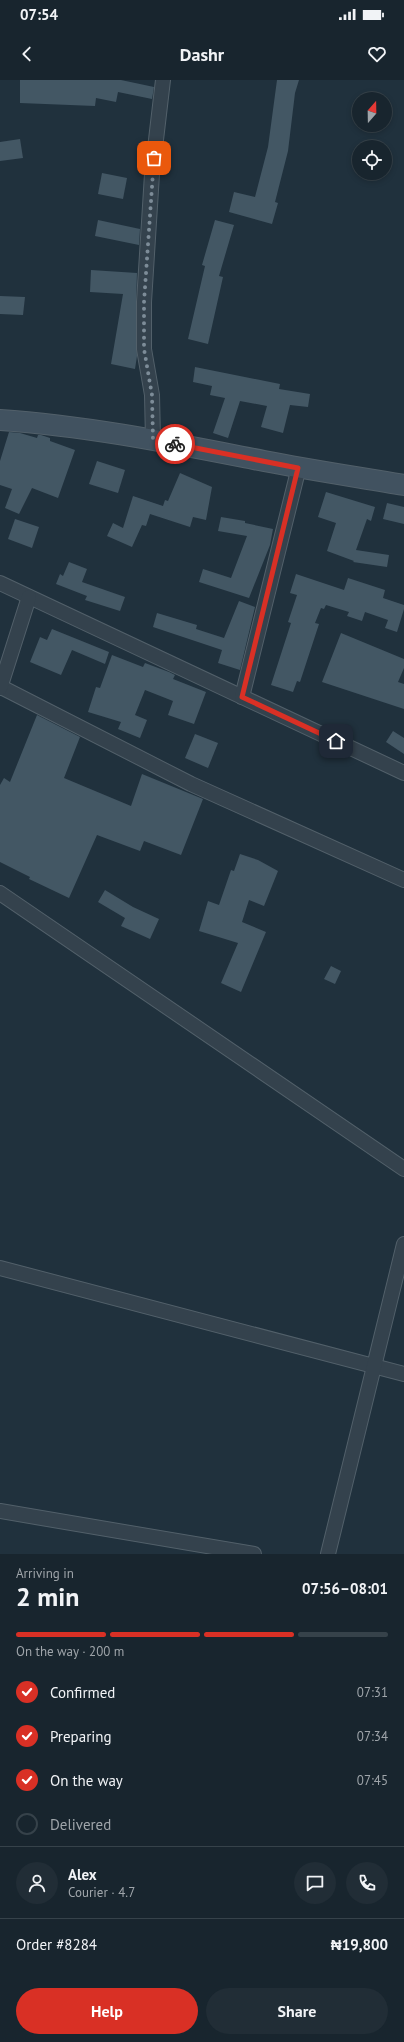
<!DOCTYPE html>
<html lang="en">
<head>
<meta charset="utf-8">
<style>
	:root { --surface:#18252e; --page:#212d36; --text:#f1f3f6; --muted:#9fa5aa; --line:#36424a; --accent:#d93025 }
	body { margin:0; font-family:"PT Sans",sans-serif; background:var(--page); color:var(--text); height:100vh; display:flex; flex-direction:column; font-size:15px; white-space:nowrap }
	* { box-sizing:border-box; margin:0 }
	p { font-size:13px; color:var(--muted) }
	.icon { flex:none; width:22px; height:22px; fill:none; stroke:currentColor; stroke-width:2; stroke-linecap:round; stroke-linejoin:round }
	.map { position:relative; height:1474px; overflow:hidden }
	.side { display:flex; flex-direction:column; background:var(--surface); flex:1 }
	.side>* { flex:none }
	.needle { width:26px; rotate:20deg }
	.controls { position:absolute; left:352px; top:12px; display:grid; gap:8px }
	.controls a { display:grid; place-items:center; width:40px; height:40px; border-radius:50%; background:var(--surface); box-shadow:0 2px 6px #0003,0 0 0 1px var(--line); font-size:20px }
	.pin { position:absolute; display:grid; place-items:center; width:34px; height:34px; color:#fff; margin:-17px; border-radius:8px; box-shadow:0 2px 6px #0006 }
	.courier { position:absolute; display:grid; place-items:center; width:40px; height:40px; margin:-20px; border:3px solid #d93025; border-radius:50%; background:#fff; color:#222; box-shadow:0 1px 5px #0007 }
	.summary em { font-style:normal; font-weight:700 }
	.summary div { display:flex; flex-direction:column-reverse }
	.summary { display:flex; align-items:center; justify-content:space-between; height:68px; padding:0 16px }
	h1 { font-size:26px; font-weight:700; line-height:30px }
	.bar { display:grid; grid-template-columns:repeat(4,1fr); gap:6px 4px; align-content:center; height:48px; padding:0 16px }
	.bar i { height:5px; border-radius:3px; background:var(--line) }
	.bar .on { background:var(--accent) }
	.bar p { grid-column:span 4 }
	.line { display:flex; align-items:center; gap:10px; padding:0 16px; border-top:1px solid var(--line) }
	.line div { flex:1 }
	.round { display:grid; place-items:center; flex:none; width:42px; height:42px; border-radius:21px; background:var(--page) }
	ol { padding:0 16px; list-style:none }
	li { display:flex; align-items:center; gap:12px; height:44px }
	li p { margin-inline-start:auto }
	li .icon { padding:4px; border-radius:50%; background:var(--accent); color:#fff; stroke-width:4 }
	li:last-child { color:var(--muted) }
	li i { width:22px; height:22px; border:2px solid var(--line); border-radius:50% }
	.action { display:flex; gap:8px; margin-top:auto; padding:8px 16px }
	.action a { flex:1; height:46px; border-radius:24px; background:var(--accent); color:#fff; font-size:16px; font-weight:700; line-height:46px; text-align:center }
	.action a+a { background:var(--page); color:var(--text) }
	.status { display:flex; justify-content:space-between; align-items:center; height:28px; padding:0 20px; background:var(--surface); direction:ltr }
	.status svg { height:11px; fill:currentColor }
	header { display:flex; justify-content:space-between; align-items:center; height:52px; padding:0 16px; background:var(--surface); font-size:18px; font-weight:700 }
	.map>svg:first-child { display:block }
	.building { fill:#435764 }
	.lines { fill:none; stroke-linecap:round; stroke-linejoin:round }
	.minor-casing { stroke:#52606a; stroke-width:16 }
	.secondary-casing { stroke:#52606a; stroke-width:22 }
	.minor { stroke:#34424d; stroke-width:14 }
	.secondary { stroke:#415260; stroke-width:20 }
	.done { stroke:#7d8c98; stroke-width:4; stroke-dasharray:0 7.2 }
	.route { stroke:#d93025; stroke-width:5 }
</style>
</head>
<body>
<div class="status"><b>07:54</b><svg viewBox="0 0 49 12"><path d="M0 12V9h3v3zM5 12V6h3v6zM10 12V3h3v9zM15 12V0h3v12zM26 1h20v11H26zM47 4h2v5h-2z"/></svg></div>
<header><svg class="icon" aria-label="back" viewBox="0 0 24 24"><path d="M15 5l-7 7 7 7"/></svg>Dashr<svg class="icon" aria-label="heart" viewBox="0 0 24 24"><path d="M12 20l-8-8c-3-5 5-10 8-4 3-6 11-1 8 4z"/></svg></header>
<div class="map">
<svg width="404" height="1474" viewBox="0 0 404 1474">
	<rect width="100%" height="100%" fill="#20313d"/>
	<g class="building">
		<polygon points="20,0 121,0 154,7 152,19 118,12 116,22 96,18 95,26 20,23"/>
		<polygon points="277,0 299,0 295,13 288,71 275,122 278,123 272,144 229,132 234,112 255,117 268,67"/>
		<polygon points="20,59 23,78 0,81 0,62"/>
		<polygon points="102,93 127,98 123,119 98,114"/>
		<polygon points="98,140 140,149 139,165 95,156"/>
		<polygon points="215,140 234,145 219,196 223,197 208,264 188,259 205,186 202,185"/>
		<polygon points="91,190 137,193 136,222 137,276 135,289 111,284 123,214 90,212"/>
		<polygon points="0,216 25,217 23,235 0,234"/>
		<polygon points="195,287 280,304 279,309 310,314 308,327 290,325 283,353 261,347 267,326 240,321 228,358 213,353 225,318 210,315 212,306 193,302"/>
		<polygon points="9,352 20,353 37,358 38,355 41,355 50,358 50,361 75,370 58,418 32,408 19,434 5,428 12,409 0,405 0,381"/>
		<polygon points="97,381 125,390 118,413 89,404"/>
		<polygon points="180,393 212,407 206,440 193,437 190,447 150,434 146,446 142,445 132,467 107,456 113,443 123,448 133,416 163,426 165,420 168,421"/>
		<polygon points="326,412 375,427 371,441 367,439 356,470 389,475 387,487 353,482 354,481 327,471 336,443 318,437"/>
		<polygon points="387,423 404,427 404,444 383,439"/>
		<polygon points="221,437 245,441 245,443 273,449 270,465 249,518 199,502 203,489 231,498 247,456 218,451"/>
		<polygon points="15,439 39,447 32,468 8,459"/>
		<polygon points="69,482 87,489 82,502 125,517 120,531 85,520 87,516 56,504 60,494 63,496"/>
		<polygon points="296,494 344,510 348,498 385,510 383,518 404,525 404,529 397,552 385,548 388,540 365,532 362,541 347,536 349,532 326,525 324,529 321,528 315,543 319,544 300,602 297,601 293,612 271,605 291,543 288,542 297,515 290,513"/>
		<polygon points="239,521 255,527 240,590 218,583 222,570 153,547 157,533 197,545 196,549 224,558"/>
		<polygon points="52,549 109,572 105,584 72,570 61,595 30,582 40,557 47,560"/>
		<polygon points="341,553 404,579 404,588 398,602 404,604 404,629 322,602"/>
		<polygon points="112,575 143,587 145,583 169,592 175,595 173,599 206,612 194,644 168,635 173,621 145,610 135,635 147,640 140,658 118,649 121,642 88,632 96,607 100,608"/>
		<polygon points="37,635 80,657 64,698 131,726 142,694 203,719 181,775 144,761 140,771 97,755 69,818 29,799 30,797 0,782 0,705 4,698 10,702"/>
		<polygon points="393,651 404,658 404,674 386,662"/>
		<polygon points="195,654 218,663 208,688 185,678"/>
		<polygon points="240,774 258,780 278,791 264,826 249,820 242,842 266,852 241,912 221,903 238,863 199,851 208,821 219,825 231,790 234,791"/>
		<polygon points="105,810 133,827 159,839 150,859 121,846 125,838 98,822"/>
		<polygon points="331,886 341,891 335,904 324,899"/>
	</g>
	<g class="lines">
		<g class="minor-casing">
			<g id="minor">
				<polyline points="153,360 152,315 144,269 144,222 152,94 163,0"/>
				<polyline points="0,503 404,693"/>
				<polyline points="1,607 191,704 404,800"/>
				<polyline points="0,608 29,517"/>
				<polyline points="242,617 299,387"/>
				<polyline points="0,813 404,1089"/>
				<polyline points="0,1188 404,1294"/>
				<polyline points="0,1431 254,1474"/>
				<polyline points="328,1474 404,1164"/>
			</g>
		</g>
		<g class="secondary-casing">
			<path id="secondary" d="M0 340C89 346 176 364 264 381 310 390 357 397 404 405"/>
		</g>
		<use href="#minor" class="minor"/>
		<use href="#secondary" class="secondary"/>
	</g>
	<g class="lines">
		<polyline class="done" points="154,78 144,222 144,269 152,315 153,360 175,364"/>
		<polyline class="route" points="175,364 298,388 242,617 336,661"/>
	</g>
</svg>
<div class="controls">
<a><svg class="needle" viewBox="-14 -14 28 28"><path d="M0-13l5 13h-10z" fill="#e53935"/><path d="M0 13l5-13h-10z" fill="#9fa5aa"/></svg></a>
<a><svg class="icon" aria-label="locate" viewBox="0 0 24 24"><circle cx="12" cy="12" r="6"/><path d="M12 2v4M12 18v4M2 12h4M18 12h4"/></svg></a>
</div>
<div class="pin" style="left:154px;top:78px;background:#ea580c"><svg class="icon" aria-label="bag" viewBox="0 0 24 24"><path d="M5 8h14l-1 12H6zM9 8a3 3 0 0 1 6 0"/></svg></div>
<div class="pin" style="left:336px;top:661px;background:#1f2937"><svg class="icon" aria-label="home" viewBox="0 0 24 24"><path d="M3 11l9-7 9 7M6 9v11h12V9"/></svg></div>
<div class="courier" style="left:175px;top:364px"><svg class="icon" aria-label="bike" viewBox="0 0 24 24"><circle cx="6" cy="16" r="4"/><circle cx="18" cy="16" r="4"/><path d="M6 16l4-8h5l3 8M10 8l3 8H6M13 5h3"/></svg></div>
</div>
<section class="side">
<div class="summary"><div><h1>2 min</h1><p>Arriving in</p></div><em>07:56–08:01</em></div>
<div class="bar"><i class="on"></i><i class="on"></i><i class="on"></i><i></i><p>On the way · 200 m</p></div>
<ol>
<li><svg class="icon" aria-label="check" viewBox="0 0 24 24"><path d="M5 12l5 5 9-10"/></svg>Confirmed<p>07:31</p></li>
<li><svg class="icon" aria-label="check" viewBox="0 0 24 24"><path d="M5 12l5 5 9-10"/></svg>Preparing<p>07:34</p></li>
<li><svg class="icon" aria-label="check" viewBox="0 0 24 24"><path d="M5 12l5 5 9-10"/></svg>On the way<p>07:45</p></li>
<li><i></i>Delivered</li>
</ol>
<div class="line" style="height:72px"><a class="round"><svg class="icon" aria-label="person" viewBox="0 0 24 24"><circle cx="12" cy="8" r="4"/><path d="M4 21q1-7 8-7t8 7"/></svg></a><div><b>Alex</b><p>Courier · 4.7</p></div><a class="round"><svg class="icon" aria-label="chat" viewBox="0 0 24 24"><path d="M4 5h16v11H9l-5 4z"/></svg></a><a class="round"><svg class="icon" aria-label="phone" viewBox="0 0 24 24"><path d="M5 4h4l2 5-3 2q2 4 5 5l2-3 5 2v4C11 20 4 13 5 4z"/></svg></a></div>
<div class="line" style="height:52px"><div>Order #8284</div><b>₦19,800</b></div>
<div class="action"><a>Help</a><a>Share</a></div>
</section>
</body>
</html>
